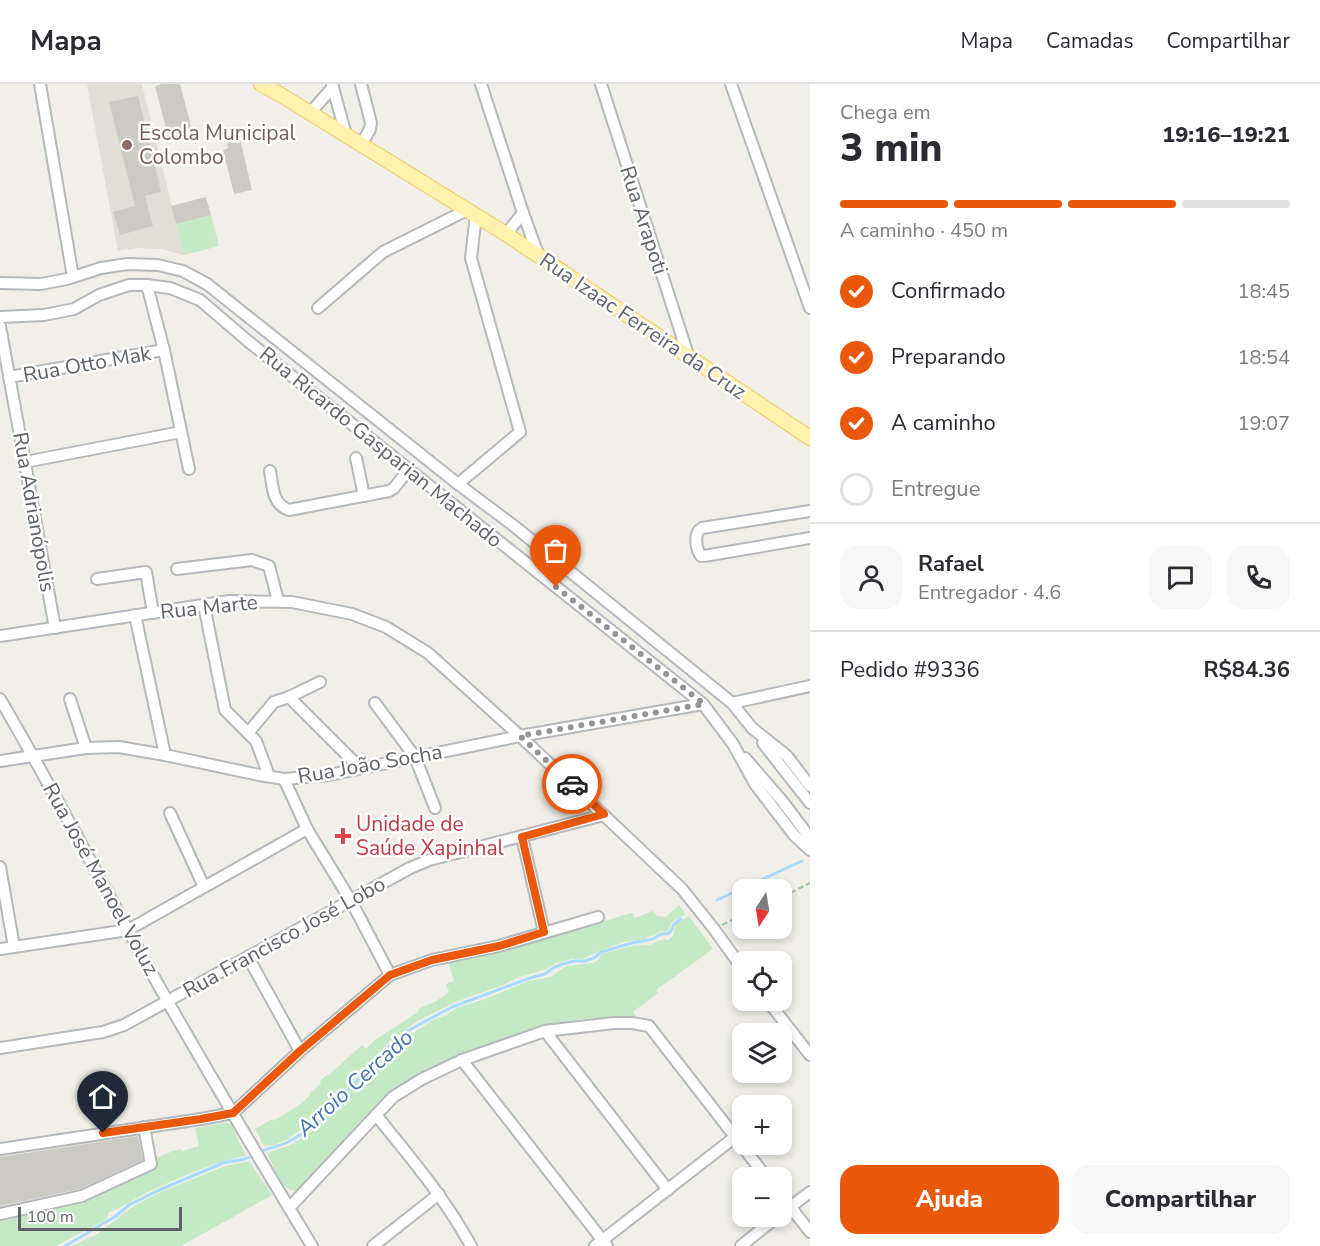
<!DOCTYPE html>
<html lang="pt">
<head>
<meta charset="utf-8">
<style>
	:root { --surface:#fff; --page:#f7f7f7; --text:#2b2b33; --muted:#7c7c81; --line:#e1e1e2; --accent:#ea580c }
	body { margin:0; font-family:"Nunito Sans",sans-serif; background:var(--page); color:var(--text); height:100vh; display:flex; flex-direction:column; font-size:22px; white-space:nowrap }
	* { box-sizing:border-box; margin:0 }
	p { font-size:20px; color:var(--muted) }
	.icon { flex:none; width:33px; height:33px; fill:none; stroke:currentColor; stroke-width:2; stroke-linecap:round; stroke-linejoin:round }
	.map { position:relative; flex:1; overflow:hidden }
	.details { display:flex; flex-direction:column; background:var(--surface); width:510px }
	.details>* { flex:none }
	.needle { width:39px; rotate:192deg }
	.controls { position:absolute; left:732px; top:795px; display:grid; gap:12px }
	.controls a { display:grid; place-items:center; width:60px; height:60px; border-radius:12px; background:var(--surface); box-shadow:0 3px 9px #0003; font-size:30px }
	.scale { position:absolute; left:18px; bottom:15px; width:164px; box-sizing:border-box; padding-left:6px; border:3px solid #5f6368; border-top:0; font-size:16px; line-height:21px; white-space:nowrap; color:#5f6368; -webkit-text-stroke:4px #fff; paint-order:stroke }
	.pin { position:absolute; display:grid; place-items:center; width:51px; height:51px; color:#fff; margin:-62px -26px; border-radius:50% 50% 50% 0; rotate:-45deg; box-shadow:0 0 6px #0007 }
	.pin .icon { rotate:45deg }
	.courier { position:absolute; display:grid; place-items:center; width:60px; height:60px; margin:-30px; border:4px solid #ea580c; border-radius:50%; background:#fff; color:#222; box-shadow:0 2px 8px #0007 }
	.head em { font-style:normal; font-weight:800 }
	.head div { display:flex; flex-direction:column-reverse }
	.head { display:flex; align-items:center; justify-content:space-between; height:102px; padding:0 30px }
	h1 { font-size:39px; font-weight:800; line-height:45px }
	.bar { display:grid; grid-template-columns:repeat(4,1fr); gap:9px 6px; align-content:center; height:72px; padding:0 30px }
	.bar i { height:8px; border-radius:4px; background:var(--line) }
	.bar .active { background:var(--accent) }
	.bar p { grid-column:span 4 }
	.line { display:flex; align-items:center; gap:15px; padding:0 30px; border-top:2px solid var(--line) }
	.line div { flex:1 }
	.round { display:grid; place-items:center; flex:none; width:63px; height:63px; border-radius:18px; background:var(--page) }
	ol { padding:0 30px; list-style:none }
	li { display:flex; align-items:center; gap:18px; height:66px }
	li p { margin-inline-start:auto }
	li .icon { padding:6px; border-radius:50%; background:var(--accent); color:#fff; stroke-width:4 }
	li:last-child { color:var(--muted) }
	li i { width:33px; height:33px; border:3px solid var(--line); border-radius:50% }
	.button { display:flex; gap:12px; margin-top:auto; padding:12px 30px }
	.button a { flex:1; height:69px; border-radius:18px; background:var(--accent); color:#fff; font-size:24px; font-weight:800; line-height:69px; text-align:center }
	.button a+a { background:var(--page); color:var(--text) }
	header { display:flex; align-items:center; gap:36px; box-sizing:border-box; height:84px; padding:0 30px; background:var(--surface); border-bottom:2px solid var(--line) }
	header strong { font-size:28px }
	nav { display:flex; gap:33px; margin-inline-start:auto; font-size:21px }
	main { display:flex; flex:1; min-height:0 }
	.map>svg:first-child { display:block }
	.education { fill:#e1ded6 }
	.green { fill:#c5e8c5 }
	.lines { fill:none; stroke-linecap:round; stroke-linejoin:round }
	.stream { stroke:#aadaff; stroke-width:3 }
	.building { fill:#cccac5 }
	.minor-casing { stroke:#b5b8bc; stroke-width:14 }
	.major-casing { stroke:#f2c960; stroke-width:16 }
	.path { stroke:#9cc7a9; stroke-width:2; stroke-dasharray:6 3; stroke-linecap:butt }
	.minor { stroke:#fff; stroke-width:10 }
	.major { stroke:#fff2af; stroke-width:14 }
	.done { stroke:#929495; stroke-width:6; stroke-dasharray:0 10.8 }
	.route { stroke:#ea580c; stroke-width:8 }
	.education-dot { fill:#8d6e63; stroke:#fff; stroke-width:2 }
	.health-dot { fill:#e0444e; stroke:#fff; stroke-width:2 }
	.labels { text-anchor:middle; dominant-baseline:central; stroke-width:5; stroke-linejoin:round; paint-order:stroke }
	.education-label { font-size:21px; fill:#785e54; stroke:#fff; text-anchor:start }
	.street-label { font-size:21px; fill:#5f6368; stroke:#fff }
	.health-label { font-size:21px; fill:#be3a42; stroke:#fff; text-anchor:start }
	.water-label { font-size:22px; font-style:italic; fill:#4174aa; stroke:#fff }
</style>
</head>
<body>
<header>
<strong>Mapa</strong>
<nav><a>Mapa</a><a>Camadas</a><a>Compartilhar</a></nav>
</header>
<main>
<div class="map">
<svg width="810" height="1162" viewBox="0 0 810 1162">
	<rect width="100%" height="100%" fill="#f1efe8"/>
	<polygon class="education" points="87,0 142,0 184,171 161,165 138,164 118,167"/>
	<g class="green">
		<polygon points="211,131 219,162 184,171 176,140"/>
		<polygon points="679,821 686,830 672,838 668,847 665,848 661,847 655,851 647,853 645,855 624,858 599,867 583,875 571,875 556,879 546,885 517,894 503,901 458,917 416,938 388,959 326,1026 308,1041 286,1056 274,1061 264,1062 255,1045 272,1035 273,1037 301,1020 310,1011 310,1009 321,1000 320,997 328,990 329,991 362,961 366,965 375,956 418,928 420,924 435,918 449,908 446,900 454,897 448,877 492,868 497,869 533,857 632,829 635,834 653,827 657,832 666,833"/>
		<path d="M689 832 713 865 656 906 658 909 633 928 636 932 582 935 544 942 481 964 438 981 403 1001 367 1034 299 1105 295 1107C279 1104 274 1082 267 1069L290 1061 300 1055 329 1030 362 993 394 962 408 955 411 950 433 936 446 931 457 924 482 916 529 897 551 893 566 882 594 879 600 874 601 870 632 862 649 861 664 855 668 856 673 852 676 840Z"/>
		<path d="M226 1039 230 1040 233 1044 246 1072C211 1079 178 1094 146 1109 134 1115 123 1124 109 1128L108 1133 102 1138 56 1162H0V1133L80 1116 153 1075 173 1067 181 1065 182 1067 199 1062 195 1044Z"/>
		<polygon points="249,1077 272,1111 181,1162 72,1162 97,1150 132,1123 156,1110 225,1082"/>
	</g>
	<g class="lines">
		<g class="stream">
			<polyline points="717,816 802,777"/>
			<path d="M260 1068C268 1064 277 1063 286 1059 318 1044 341 1012 366 987L374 981 389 962 411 945 452 923 530 894 545 890 553 884 563 880 574 877H585L594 874 601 868 632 859 653 855 661 850H668L671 847 674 840 681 835"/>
			<polyline points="65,1162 116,1132 129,1121 157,1107 223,1079 245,1075 254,1071"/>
		</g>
	</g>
	<g class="building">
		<polygon points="162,0 180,0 192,46 168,52 155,2"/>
		<polygon points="138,12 161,108 145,112 153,142 120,151 113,128 135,122 109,18"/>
		<polygon points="240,55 252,106 234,110 223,66 228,64 227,58"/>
		<polygon points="206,113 211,131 176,140 171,122"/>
		<polygon points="138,1052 143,1076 80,1105 0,1122 0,1073"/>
	</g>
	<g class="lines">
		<g class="minor-casing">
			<g id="minor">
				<polyline points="40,0 73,193"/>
				<polyline points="332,0 346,51"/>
				<polyline points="481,0 523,129 539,173"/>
				<polyline points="601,0 688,271"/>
				<polyline points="731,0 810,224"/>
				<polyline points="310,29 333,3"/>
				<polyline points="361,61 370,45 371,39 361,0"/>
				<polyline points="506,150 523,129"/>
				<polyline points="0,199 41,200 67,195 101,184 128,180 158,181 183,187 207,200 458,400 514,442 732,619 752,644 787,672 810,702"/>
				<polyline points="147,201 164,266 189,385"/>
				<polyline points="318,224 383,168 467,126"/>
				<polyline points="0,233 44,231 74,225 99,211 129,201 147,201 170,204 200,216 249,258 703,620 733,660 755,700 794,751 810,766"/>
				<polyline points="0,242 55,544"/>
				<polyline points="9,293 164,266"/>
				<polyline points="356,374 364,412"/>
				<polyline points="25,378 181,348"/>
				<path d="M270 387C273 403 272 420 289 426L389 407 394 404 409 385"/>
				<polyline points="458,400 520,348 471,174 476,131"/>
				<path d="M810 427 702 444C693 449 696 465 701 472H704L810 454"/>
				<polyline points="177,485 252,476 269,482 278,517"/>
				<polyline points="97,495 146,488 153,529"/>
				<polyline points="204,521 225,626 256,657 269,692"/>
				<polyline points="135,531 165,671"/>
				<polyline points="0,552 229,517 292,518 352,530 386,543 428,569 520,652 682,805 714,845 742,884"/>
				<polyline points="289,613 360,684"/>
				<path d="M0 615C59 715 111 818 168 918 215 1000 263 1081 312 1162"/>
				<polyline points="70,615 86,664"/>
				<polyline points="375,619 415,673 435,724"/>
				<polyline points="732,619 810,602"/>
				<polyline points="248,649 274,618 289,613 320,598"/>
				<polyline points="763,659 810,719"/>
				<polyline points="745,674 783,718 810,754"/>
				<polyline points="0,677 86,664 119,663 165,671 259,691 284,695 329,691 520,652 703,620"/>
				<polyline points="284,695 307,745 351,817 390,891"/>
				<polyline points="170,729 204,803"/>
				<polyline points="522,753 544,848"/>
				<polyline points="0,783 14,863"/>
				<polyline points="0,865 128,846 307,745"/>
				<polyline points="248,873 300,967"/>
				<polyline points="767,916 810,971"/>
				<polyline points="545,947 668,1106"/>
				<polyline points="0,964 103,948 124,941 410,784 429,776 604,731"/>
				<polyline points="462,976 607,1162"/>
				<path d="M376 1031C410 1073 445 1114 471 1162"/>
				<polyline points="0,1065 201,1035 233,1029 300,967 390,891 432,876 499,862 598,833"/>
				<polyline points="782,1112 810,1148"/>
				<polyline points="289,1124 393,1013 422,995 462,976 545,947 614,939 632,939 649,942 767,1094"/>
				<polyline points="786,1126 810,1108"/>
				<polyline points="0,1130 82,1112 151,1080 144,1043"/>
				<polyline points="373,1162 439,1110"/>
				<polyline points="595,1162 735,1053"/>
				<polyline points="741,1162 778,1132"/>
			</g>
		</g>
		<g class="major-casing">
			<polyline id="major" points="261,0 281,11 506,150 810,354"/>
		</g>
		<g class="path">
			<polyline points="782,813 810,799"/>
			<polyline points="722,841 742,831"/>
		</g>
		<use href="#minor" class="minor"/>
		<use href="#major" class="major"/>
	</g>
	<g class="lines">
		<polyline class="done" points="556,503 704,620 520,652 572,700"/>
		<polyline class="route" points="103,1049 201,1035 233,1029 300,967 390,891 432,876 499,862 544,848 522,753 604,730 572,700"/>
	</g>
	<circle class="education-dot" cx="127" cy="61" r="6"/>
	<path class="health-dot" d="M340 743h6v6h6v6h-6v6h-6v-6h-6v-6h6z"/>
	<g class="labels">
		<g class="education-label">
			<text x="139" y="49">Escola Municipal<tspan x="139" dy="24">Colombo</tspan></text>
		</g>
		<g class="street-label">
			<text transform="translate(644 136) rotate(72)">Rua Arapoti</text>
			<text transform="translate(643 242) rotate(34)">Rua Izaac Ferreira da Cruz</text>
			<text transform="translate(87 280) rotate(-10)">Rua Otto Mak</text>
			<text transform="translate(381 363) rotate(39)">Rua Ricardo Gasparian Machado</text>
			<text transform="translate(34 428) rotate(80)">Rua Adrianópolis</text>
			<text transform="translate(209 523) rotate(-6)">Rua Marte</text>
			<text transform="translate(370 680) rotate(-10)">Rua João Socha</text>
			<text transform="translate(101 795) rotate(61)">Rua José Manoel Voluz</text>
			<text transform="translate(284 853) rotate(-29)">Rua Francisco José Lobo</text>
		</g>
		<g class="health-label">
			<text x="356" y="740">Unidade de<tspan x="356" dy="24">Saúde Xapinhal</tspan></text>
		</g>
		<g class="water-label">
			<text transform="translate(355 999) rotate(-42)">Arroio Cercado</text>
		</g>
	</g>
</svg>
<div class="controls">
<a><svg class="needle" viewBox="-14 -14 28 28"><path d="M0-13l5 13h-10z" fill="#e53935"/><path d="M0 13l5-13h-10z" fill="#7c7c81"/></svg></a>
<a><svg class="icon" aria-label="locate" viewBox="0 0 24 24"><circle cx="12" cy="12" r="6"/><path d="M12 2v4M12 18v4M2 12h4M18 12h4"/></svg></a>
<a><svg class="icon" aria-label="layers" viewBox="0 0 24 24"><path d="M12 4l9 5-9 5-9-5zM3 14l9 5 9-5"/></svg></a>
<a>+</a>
<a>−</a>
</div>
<div class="scale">100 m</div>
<div class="pin" style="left:556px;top:503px;background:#ea580c"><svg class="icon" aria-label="bag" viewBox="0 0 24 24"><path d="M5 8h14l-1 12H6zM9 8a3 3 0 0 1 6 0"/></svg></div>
<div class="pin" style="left:103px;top:1049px;background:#1f2937"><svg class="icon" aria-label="home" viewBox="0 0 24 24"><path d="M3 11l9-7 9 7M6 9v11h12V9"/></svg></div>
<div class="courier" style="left:572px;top:700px"><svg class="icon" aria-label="car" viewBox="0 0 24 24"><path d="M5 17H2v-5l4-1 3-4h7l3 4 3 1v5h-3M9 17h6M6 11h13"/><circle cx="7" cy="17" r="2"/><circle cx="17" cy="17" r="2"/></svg></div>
</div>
<section class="details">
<div class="head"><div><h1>3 min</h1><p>Chega em</p></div><em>19:16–19:21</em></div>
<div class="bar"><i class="active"></i><i class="active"></i><i class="active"></i><i></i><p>A caminho · 450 m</p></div>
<ol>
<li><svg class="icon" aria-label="check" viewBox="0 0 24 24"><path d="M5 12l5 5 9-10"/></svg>Confirmado<p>18:45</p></li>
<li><svg class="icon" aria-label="check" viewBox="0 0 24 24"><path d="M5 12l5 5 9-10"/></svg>Preparando<p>18:54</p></li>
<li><svg class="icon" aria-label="check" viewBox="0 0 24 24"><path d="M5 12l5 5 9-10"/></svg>A caminho<p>19:07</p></li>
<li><i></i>Entregue</li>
</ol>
<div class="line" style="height:108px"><a class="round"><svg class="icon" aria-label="person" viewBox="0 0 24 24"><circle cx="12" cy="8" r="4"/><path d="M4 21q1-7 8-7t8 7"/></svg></a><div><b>Rafael</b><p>Entregador · 4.6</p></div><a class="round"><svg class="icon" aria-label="chat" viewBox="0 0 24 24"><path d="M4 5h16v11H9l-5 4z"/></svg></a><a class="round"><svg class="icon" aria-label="phone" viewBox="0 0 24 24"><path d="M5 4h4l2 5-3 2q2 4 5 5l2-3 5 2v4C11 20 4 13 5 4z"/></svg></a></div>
<div class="line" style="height:78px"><div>Pedido #9336</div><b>R$84.36</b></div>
<div class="button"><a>Ajuda</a><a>Compartilhar</a></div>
</section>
</main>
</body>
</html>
